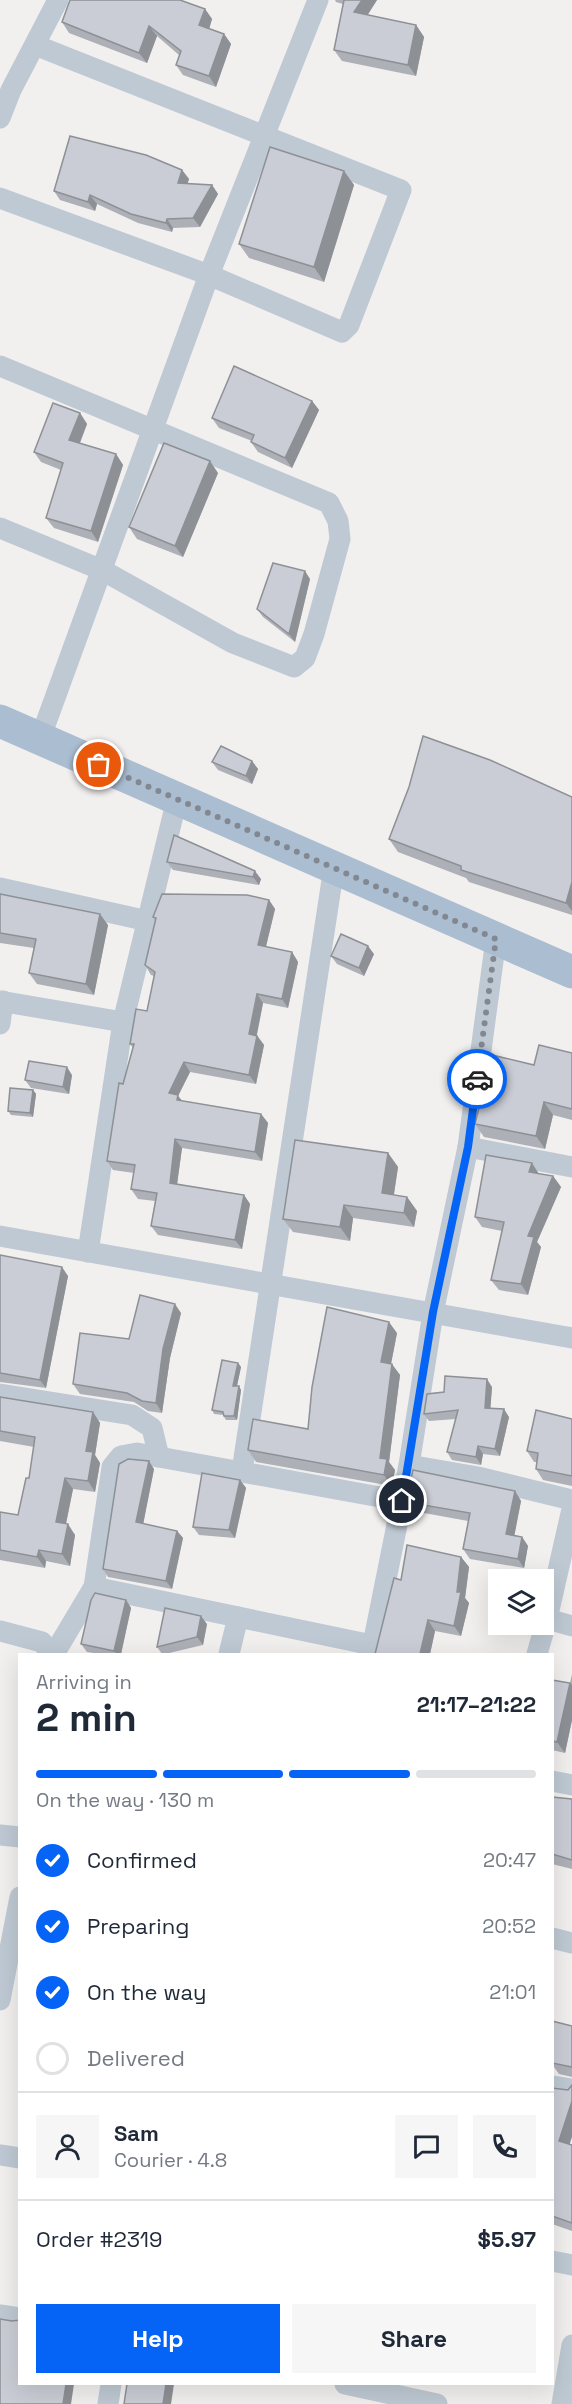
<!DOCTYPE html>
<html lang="en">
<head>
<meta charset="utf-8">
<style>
	:root { --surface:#fff; --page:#f6f6f7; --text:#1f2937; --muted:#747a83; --line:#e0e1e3; --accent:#0563f5 }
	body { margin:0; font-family:"Space Grotesk",sans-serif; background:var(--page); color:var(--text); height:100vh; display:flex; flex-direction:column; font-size:22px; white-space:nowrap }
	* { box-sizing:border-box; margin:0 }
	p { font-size:20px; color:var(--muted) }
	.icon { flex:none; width:33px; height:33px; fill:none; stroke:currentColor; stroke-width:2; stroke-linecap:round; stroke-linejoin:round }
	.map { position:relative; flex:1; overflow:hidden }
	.drawer { position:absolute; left:18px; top:1653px; width:536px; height:732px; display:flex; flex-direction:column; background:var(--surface); border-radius:0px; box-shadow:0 6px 24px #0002 }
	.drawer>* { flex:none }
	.buttons { position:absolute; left:488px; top:1569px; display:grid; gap:12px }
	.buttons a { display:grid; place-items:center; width:66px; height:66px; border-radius:0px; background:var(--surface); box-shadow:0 6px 24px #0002; font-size:30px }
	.pin { position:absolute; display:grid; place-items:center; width:51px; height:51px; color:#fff; margin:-26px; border:3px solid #fff; border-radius:50%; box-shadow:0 2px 6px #0007 }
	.courier { position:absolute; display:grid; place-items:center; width:60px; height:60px; margin:-30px; border:4px solid #0563f5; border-radius:50%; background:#fff; color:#222; box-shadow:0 2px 8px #0007 }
	.headline em { font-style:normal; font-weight:800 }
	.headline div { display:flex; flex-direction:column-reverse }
	.headline { display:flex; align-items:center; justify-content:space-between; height:102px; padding:0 18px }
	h1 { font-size:39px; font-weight:800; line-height:45px }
	.bar { display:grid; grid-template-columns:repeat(4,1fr); gap:9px 6px; align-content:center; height:72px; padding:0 18px }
	.bar i { height:8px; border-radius:4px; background:var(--line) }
	.bar .selected { background:var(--accent) }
	.bar p { grid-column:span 4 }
	.line { display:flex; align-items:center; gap:15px; padding:0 18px; border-top:2px solid var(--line) }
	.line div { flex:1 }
	.round { display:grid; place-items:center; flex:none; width:63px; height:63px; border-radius:0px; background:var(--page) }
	ol { padding:0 18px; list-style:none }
	li { display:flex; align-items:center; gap:18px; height:66px }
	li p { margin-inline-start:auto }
	li .icon { padding:6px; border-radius:50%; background:var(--accent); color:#fff; stroke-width:4 }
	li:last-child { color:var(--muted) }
	li i { width:33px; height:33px; border:3px solid var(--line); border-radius:50% }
	.button { display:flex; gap:12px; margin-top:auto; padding:12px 18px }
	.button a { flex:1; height:69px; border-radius:0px; background:var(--accent); color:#fff; font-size:24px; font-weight:800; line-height:69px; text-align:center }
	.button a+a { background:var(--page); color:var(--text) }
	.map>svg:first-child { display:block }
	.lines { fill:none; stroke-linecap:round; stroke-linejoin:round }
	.street { stroke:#bec9d3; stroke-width:21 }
	.primary { stroke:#abbdd1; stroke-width:33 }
	.wall { fill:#aeb0b7 }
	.shaded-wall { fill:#8d9095 }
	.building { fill:#cacdd5; stroke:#8d9095; stroke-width:1.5 }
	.done { stroke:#828891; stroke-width:6; stroke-dasharray:0 10.8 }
	.route { stroke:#0563f5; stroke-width:8 }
</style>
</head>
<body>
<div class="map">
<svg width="572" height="2404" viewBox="0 0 572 2404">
	<rect width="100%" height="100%" fill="#f2efef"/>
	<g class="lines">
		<g class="street">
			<polyline points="0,118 11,90 58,0"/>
			<polyline points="0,198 209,275 342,332 349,325 401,190 35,45"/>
			<polyline points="0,366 329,503 338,521 340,539 314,634 305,658 294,667 233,643 102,570 0,528"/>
			<polyline points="40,739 209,275 318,0"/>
			<polyline points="0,888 148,921"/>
			<polyline points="0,1001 123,1022"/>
			<polyline points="0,1024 3,1001"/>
			<polyline points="468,1147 572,1167"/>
			<polyline points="0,1236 572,1338"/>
			<polyline points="88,1252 123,1022 177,799"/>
			<polyline points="0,1394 132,1415 152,1428 159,1457"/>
			<polyline points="409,1465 478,1477 572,1500"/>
			<polyline points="242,1471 334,867"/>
			<polyline points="94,1587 112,1467 121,1456 137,1453 402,1501"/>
			<polyline points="547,1619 572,1626"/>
			<polyline points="0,1631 42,1642 51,1654"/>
			<polyline points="54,1654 94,1587 372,1645"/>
			<polyline points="229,1654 238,1617"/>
			<polyline points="371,1654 409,1465 433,1313 468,1147 496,939"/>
			<polyline points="537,1654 547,1619 572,1509"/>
			<polyline points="552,1781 572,1785"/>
			<polyline points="0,1835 20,1837"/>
			<polyline points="552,1938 572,1943"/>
			<polyline points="0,2000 20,1897"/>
			<polyline points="552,2086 572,2089"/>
			<polyline points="0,2155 20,2158"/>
			<polyline points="552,2261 572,2265"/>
			<polyline points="0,2315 20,2318"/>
			<polyline points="345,2384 437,2404"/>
			<polyline points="108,2404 111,2384"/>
			<polyline points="562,2404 572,2345"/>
		</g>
		<polyline class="primary" points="0,721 572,972"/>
	</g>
	<g class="wall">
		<polygon points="335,0 377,0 367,15 416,25 424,37 416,76 342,61 334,50 343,4 336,2"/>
		<polygon points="205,9 212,19 209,29 224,34 231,44 216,87 183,75 176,65 179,55 157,36 147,63 69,33 62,22"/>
		<polygon points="182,170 189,179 187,184 212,185 218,194 200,227 173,228 172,232 138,223 97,204 95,211 60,200 54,191"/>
		<polygon points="344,171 354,185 324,282 249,258 239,244"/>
		<polygon points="312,401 319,410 292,468 258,452 251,442 252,441 219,428 212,418"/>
		<polygon points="80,413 87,424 80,443 116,454 123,465 98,542 54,528 46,518 61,470 41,462 34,452"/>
		<polygon points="218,473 183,557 137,539 129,527"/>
		<polygon points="310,579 295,642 263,617 257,609"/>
		<polygon points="252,761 258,769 252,784 218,770 212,762"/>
		<polygon points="409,787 572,797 572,915 469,882 466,878 398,852 389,839"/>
		<polygon points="174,835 261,879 259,885 173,870 167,862"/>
		<polygon points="0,894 108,925 94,995 37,984 29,973 34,948 0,943"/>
		<polygon points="269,900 275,909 266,947 292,952 298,962 288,1008 263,1003 257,1035 264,1045 256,1084 190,1072 178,1096 182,1101 261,1114 268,1123 262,1161 182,1148 177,1184 244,1195 250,1204 242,1249 158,1235 151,1226 155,1201 138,1199 131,1189 134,1173 113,1170 107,1161 123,1084 133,1048 130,1044 147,1011 154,976 151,975 145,965 155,921 153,917"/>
		<polygon points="374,954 364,976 337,964 331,956"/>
		<polygon points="572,1053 572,1120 553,1115 545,1149 484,1137 475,1124 534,1065"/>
		<polygon points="72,1075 69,1094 31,1088 25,1080"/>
		<polygon points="33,1090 36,1094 33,1117 11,1115 8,1111"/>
		<polygon points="388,1153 398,1167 394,1195 407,1197 417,1211 414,1227 353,1218 350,1241 293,1232 283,1219"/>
		<polygon points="539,1174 553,1176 561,1187 537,1242 541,1247 528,1295 499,1290 491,1280 502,1231 482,1227 475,1217"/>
		<polygon points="0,1255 68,1276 46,1388 0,1382"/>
		<polygon points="181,1313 170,1358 162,1413 148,1411 134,1402 80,1394 73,1384"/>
		<polygon points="397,1333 391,1364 400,1375 389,1462 395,1470 392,1486 256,1462 248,1450 308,1429"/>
		<polygon points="238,1363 241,1367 237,1386 241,1390 237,1420 226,1420 223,1415 214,1414 212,1410"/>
		<polygon points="492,1387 490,1408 509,1417 500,1456 483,1454 481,1465 452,1460 447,1452 456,1419 429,1421 424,1414"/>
		<polygon points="0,1397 93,1412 100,1423 95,1455 100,1463 95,1492 73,1489 66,1524 75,1535 70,1566 46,1561 45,1568 0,1560 0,1512 18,1515 29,1478 34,1447 0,1441"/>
		<polygon points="572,1419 572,1486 543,1480 536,1469 537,1462 534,1462 527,1451"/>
		<polygon points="154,1469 143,1524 177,1531 183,1538 172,1589 108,1577 103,1569"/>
		<polygon points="240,1480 246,1488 235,1538 199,1535 193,1527"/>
		<polygon points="515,1491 521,1501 514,1535 522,1537 528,1546 524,1568 470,1559 463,1549 468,1521 413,1511 406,1502"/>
		<polygon points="461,1557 469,1567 465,1598 469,1603 461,1636 435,1631 430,1654 375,1654 401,1580"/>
		<polygon points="126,1600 131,1608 121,1654 100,1654 87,1652 81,1644"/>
		<polygon points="207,1624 203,1645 165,1654 162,1654 157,1647"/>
		<polygon points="572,1674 572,1720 565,1753 552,1750 552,1680 570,1683"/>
		<polygon points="552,1797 572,1799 572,1869 552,1864"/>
		<polygon points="552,2021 572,2026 572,2077 559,2074 554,2067 552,2066"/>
		<polygon points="552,2088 568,2090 570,2145 572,2145 572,2231 552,2224"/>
	</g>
	<g class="shaded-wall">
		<polygon points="362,0 377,0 362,24 354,12"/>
		<polygon points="205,9 212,19 207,36 199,25"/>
		<polygon points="416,25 424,37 416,76 408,65"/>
		<polygon points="149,26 157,36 147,63 139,53"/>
		<polygon points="224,34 231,44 216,87 209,76"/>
		<polygon points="182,170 189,179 185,192 178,183"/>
		<polygon points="344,171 354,185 324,282 314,267"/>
		<polygon points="212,185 218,194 200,227 193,218"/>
		<polygon points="90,195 97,204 95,211 88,202"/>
		<polygon points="167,219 173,228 172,232 166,223"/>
		<polygon points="312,401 319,410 292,468 285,458"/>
		<polygon points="80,413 87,424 77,450 69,440"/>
		<polygon points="116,454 123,465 98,542 91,531"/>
		<polygon points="210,461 218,473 183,557 175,546"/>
		<polygon points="305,571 310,579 295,642 289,634"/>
		<polygon points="252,761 258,769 252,784 246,776"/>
		<polygon points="255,871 261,879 259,885 253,877"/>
		<polygon points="572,882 572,911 566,903"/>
		<polygon points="269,900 275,909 264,954 258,945"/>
		<polygon points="100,914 108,925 94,995 86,984"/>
		<polygon points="368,946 374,954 364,976 359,968"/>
		<polygon points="292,952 298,962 288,1008 282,999"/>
		<polygon points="257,994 263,1003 255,1043 249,1034"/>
		<polygon points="257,1036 264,1045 256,1084 249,1075"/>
		<polygon points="184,1062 190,1072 178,1096 185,1104 184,1109 169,1093"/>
		<polygon points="67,1067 72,1075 69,1094 63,1087"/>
		<polygon points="33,1090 36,1094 33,1117 30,1113"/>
		<polygon points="544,1102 553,1115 545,1149 536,1136"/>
		<polygon points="261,1114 268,1123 262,1161 255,1152"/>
		<polygon points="175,1139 182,1148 176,1192 170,1183"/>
		<polygon points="388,1153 398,1167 392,1206 382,1193"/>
		<polygon points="532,1163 539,1174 529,1172"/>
		<polygon points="553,1176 561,1187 537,1242 541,1247 528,1295 521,1284 528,1236"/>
		<polygon points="244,1195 250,1204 242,1249 235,1240"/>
		<polygon points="407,1197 417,1211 414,1227 404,1213"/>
		<polygon points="344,1205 353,1218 350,1241 340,1227"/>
		<polygon points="62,1267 68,1276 46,1388 40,1380"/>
		<polygon points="175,1304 181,1313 170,1358 162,1413 156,1403 163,1349"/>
		<polygon points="389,1322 397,1333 389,1374 381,1362"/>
		<polygon points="238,1363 241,1367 236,1390 233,1386"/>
		<polygon points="392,1364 400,1375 389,1462 395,1470 392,1486 384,1475 380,1458"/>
		<polygon points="487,1379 492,1387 490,1415 485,1408"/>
		<polygon points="239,1386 241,1390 237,1420 234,1416"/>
		<polygon points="504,1409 509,1417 500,1456 495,1449"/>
		<polygon points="93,1412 100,1423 95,1455 100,1463 95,1492 88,1481 86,1451"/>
		<polygon points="478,1446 483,1454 481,1465 476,1457"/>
		<polygon points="149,1461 154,1469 142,1530 136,1522"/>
		<polygon points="65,1478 73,1489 64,1533 56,1522"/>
		<polygon points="240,1480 246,1488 235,1538 229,1530"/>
		<polygon points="515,1491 521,1501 513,1543 506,1534"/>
		<polygon points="68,1524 75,1535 70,1566 62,1554"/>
		<polygon points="177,1531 183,1538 172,1589 166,1581"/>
		<polygon points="522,1537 528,1546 524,1568 518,1559"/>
		<polygon points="39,1550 46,1561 45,1568 37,1557"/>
		<polygon points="461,1557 469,1567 465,1598 469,1603 461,1636 454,1626"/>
		<polygon points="126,1600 131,1608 121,1654 117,1654 114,1651"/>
		<polygon points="201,1616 207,1624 203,1645 197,1637"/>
		<polygon points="428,1620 435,1631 430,1654 420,1654"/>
		<polygon points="570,1683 572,1685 572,1720 565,1753 557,1742"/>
		<polygon points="572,2101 572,2137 567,2152 559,2141"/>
		<polygon points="66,2384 74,2384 71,2404 63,2404"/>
		<polygon points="166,2384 174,2384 171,2404 163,2404"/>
	</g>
	<g class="building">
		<polygon points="70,0 180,0 205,9 199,25 224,34 209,76 176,65 181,51 149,26 139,53 62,22"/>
		<polygon points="344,0 362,0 354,12 416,25 408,65 334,50"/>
		<polygon points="70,136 146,155 182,170 178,183 212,185 193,218 167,219 166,223 131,214 90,195 88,202 54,191"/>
		<polygon points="270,147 344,171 314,267 239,244"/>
		<polygon points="234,366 312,401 285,458 251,442 254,435 212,418"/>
		<polygon points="53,403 80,413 69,440 116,454 91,531 46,518 63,463 34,452"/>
		<polygon points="164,443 210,461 175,546 129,527"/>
		<polygon points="273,563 305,571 289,634 257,609"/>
		<polygon points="423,736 490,760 572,797 572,882 566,903 461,870 461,866 389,839 409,787"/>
		<polygon points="221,746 252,761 246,776 212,762"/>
		<polygon points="174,835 255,871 253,877 167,862"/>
		<polygon points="0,894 100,914 86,984 29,973 36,939 0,933"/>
		<polygon points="162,894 247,895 269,900 258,945 292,952 282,999 257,994 249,1034 257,1036 249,1075 184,1062 169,1093 178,1095 177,1100 261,1114 255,1152 175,1139 170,1183 244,1195 235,1240 151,1226 157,1193 131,1189 135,1165 107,1161 119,1083 123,1084 134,1044 130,1044 136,1009 147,1011 155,972 145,965 156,918 153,917"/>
		<polygon points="341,934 368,946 359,968 331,956"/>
		<polygon points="539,1045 572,1053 572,1109 544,1102 536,1136 475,1124 492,1055 534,1065"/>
		<polygon points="29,1061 67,1067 63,1087 25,1080"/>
		<polygon points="10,1088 33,1090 30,1113 8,1111"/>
		<polygon points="295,1140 388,1153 382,1193 407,1197 404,1213 344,1205 340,1227 283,1219"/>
		<polygon points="486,1155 532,1163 529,1172 553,1176 528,1236 534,1237 521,1284 491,1280 504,1222 475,1217"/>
		<polygon points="0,1255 62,1267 40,1380 0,1373"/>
		<polygon points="140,1295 175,1304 163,1349 156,1403 142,1401 127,1393 73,1384 80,1333 129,1339"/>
		<polygon points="327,1307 389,1322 381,1362 392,1364 380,1458 387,1459 384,1475 248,1450 253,1419 308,1429 312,1387"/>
		<polygon points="222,1360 238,1363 233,1386 239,1386 234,1416 224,1416 223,1412 212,1410"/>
		<polygon points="445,1376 487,1379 485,1408 504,1409 495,1449 478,1446 476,1457 447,1452 458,1410 424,1414 427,1394 444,1392"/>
		<polygon points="0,1397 93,1412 86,1451 93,1452 88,1481 65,1478 56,1522 68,1524 62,1554 39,1550 37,1557 0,1550 0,1512 18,1515 26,1478 29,1478 35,1437 0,1431"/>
		<polygon points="536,1410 572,1419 572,1476 536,1469 538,1453 527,1451"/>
		<polygon points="128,1459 149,1461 136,1522 177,1531 166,1581 103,1569 119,1464"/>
		<polygon points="413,1470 515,1491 506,1534 522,1537 518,1559 463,1549 470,1513 406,1502"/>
		<polygon points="202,1473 240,1480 229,1530 193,1527"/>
		<polygon points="407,1545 461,1557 457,1592 461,1592 454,1626 428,1620 420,1654 375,1654 394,1578 401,1580"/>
		<polygon points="95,1593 126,1600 114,1651 81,1644 91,1600"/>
		<polygon points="165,1608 201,1616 197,1637 157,1647"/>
		<polygon points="552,1680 570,1683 557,1742 552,1741"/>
		<polygon points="552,1797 572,1799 572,1860 552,1854"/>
		<polygon points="552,2021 572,2026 572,2068 572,2067 552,2063"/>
		<polygon points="572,2085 572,2101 559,2141 572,2145 572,2223 552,2216 552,2088 568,2090"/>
		<polygon points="0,2319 12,2321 20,2320 20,2384 66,2384 63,2404 0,2404"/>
		<polygon points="127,2384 166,2384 163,2404 124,2404"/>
	</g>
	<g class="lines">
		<polyline class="done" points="99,765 496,939 477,1079"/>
		<polyline class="route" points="402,1501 433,1312 468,1147 477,1079"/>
	</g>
</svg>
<div class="buttons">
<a><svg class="icon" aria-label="layers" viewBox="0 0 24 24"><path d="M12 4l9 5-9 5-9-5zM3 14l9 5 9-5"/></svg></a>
</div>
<div class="pin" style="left:99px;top:765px;background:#ea580c"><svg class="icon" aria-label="bag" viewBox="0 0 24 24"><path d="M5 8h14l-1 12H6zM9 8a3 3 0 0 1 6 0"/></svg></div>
<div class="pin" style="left:402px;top:1501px;background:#1f2937"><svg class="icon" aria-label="home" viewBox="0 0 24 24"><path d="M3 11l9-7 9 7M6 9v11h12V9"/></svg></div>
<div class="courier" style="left:477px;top:1079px"><svg class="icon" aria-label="car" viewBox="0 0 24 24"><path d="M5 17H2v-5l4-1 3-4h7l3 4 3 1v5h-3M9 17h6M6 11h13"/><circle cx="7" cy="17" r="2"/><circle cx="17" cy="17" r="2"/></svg></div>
<section class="drawer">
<div class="headline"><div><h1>2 min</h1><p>Arriving in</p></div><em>21:17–21:22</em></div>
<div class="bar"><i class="selected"></i><i class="selected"></i><i class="selected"></i><i></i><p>On the way · 130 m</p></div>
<ol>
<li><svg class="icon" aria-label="check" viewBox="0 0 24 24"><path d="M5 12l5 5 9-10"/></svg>Confirmed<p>20:47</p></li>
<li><svg class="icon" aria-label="check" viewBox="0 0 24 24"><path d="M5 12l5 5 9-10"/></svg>Preparing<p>20:52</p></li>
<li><svg class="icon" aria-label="check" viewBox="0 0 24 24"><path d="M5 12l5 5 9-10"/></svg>On the way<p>21:01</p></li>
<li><i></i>Delivered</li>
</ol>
<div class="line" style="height:108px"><a class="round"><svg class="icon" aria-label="person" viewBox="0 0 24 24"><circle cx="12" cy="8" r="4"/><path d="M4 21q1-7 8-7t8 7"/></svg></a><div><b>Sam</b><p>Courier · 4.8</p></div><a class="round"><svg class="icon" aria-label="chat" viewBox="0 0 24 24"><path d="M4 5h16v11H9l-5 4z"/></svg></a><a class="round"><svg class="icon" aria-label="phone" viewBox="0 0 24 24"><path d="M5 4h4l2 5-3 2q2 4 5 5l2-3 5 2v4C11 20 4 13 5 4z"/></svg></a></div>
<div class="line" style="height:78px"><div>Order #2319</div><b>$5.97</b></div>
<div class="button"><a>Help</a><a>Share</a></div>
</section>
</div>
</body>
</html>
